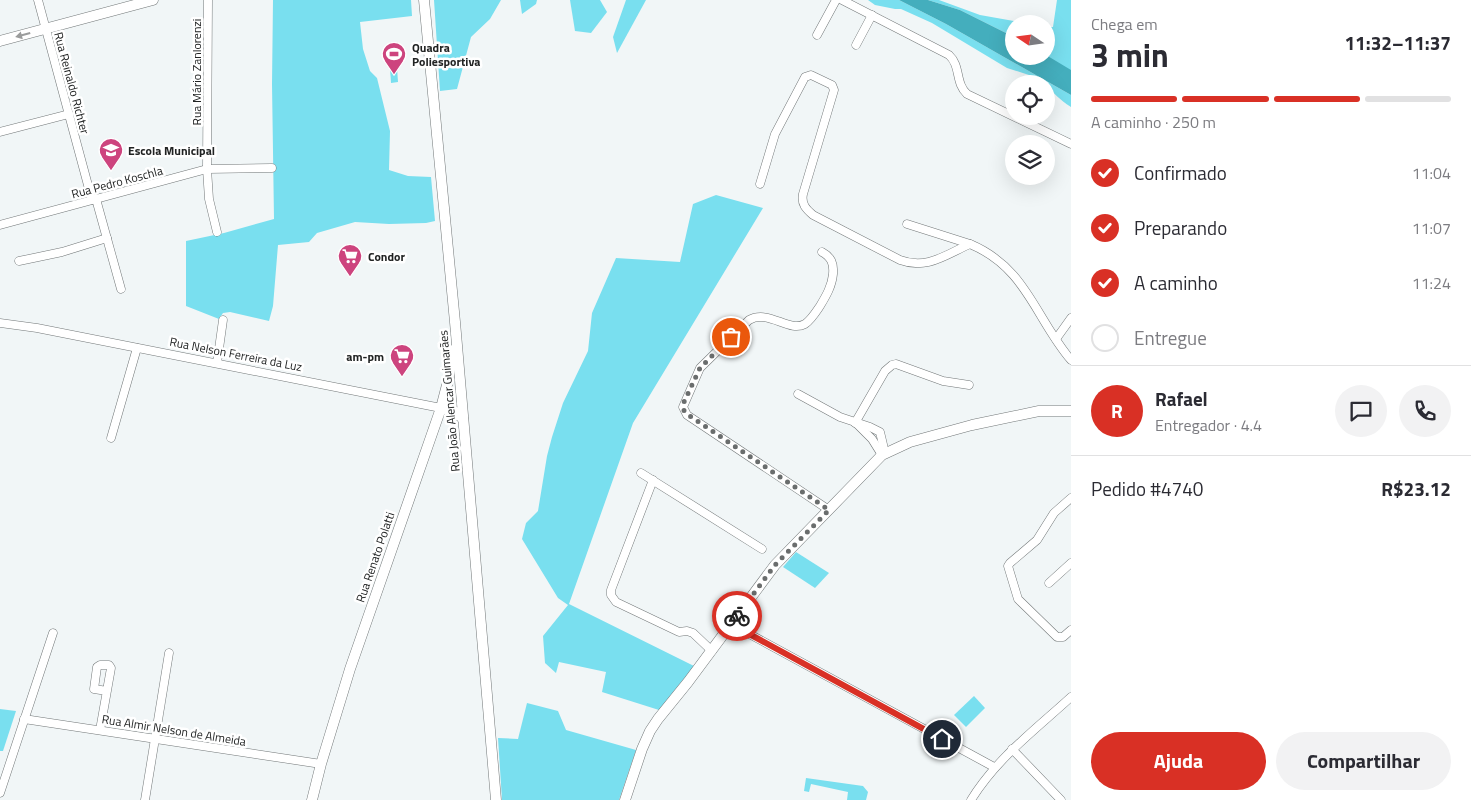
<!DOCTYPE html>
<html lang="pt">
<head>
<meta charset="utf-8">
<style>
	:root { --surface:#fff; --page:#f2f2f3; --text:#2b2b33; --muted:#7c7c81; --line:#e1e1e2; --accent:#d93025 }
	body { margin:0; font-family:"Titillium Web",sans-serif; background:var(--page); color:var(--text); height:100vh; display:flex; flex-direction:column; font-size:19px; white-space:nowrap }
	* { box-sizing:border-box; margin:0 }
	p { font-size:16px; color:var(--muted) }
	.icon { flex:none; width:28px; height:28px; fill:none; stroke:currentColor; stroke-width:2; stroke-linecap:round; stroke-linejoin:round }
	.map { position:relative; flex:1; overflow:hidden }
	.details { display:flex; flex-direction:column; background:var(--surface); width:400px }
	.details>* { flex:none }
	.needle { width:32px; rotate:283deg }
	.tools { position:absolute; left:1005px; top:15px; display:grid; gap:10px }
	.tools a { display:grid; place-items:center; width:50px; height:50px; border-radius:50%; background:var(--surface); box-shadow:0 5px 20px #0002; font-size:25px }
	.pin { position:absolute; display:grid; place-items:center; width:42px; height:42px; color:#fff; margin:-21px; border:2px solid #fff; border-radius:50%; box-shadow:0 1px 5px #0007 }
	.courier { position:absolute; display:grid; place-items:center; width:50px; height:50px; margin:-25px; border:4px solid #d93025; border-radius:50%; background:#fff; color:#222; box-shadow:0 1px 6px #0007 }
	.head em { font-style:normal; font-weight:700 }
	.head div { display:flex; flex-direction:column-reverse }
	.head { display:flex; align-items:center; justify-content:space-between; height:85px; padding:0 20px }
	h1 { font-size:32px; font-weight:700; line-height:38px }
	.bar { display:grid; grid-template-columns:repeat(4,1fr); gap:8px 5px; align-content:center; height:60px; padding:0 20px }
	.bar i { height:6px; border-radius:4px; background:var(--line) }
	.bar .active { background:var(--accent) }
	.bar p { grid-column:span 4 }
	.line { display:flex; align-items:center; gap:12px; padding:0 20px; border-top:1px solid var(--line) }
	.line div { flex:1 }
	.round { display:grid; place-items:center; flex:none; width:52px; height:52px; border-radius:26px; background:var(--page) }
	ol { padding:0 20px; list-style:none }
	li { display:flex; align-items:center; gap:15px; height:55px }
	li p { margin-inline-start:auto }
	li .icon { padding:5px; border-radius:50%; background:var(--accent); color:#fff; stroke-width:4 }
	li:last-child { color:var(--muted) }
	li i { width:28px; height:28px; border:2px solid var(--line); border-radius:50% }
	.action { display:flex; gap:10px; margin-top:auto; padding:10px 20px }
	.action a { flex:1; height:58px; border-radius:30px; background:var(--accent); color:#fff; font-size:20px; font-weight:700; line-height:58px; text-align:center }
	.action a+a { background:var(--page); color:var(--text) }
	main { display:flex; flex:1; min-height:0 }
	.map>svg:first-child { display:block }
	.green { fill:#79dfef }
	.water { fill:#44aebd }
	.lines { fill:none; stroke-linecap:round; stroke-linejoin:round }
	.street-casing { stroke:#727778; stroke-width:9 }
	.secondary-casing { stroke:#727778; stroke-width:11 }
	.street { stroke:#fff; stroke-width:8 }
	.secondary { stroke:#fff; stroke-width:10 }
	.oneway { fill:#9b9c9c }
	.done { stroke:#6a6d6d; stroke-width:5; stroke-dasharray:0 9 }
	.route { stroke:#d93025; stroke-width:6 }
	.labels { text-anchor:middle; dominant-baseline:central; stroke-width:5; stroke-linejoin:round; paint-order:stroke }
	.poi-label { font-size:12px; font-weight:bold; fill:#212323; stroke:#fff; text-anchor:start }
	.street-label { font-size:12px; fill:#212323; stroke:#fff }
</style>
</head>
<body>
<main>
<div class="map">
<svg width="1071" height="800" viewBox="0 0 1071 800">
	<rect width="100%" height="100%" fill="#f1f6f7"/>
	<g class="green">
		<polygon points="273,0 411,0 412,16 360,22 363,49 370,71 377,78 390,131 389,170 408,176 431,177 435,221 426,223 389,224 355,222 317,233 309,242 278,245 273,306 269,321 230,312 223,313 219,319 186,306 186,241 224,233 274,219 272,84"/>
		<polygon points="434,0 501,0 490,19 471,37 457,89 440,91"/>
		<polygon points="520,0 537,0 536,4 522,14"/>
		<polygon points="570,0 600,0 607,12 591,33 575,31"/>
		<polygon points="626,0 646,0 617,53 613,37"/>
		<path d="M868 0H899L946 24 1071 95V107C1059 99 1054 94 1046 84H1043L1029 75 1007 68 932 23 901 9H895L875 5Z"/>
		<polygon points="928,0 939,0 980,15 1031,24 1014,24 1014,37 960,10"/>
		<polygon points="1057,0 1071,0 1071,77 1046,55 1046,27 1053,27"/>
		<polygon points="390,68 397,68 398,82 391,83"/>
		<polygon points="716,195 763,208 633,423 569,604 694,666 659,710 602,692 606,672 559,662 556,673 545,663 543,636 568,605 558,598 522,539 526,523 538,511 547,456 552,437 563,403 588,351 592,313 616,258 680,262 693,204"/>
		<polygon points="796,552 829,573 815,588 783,567"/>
		<polygon points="974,696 985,708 966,727 954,715"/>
		<polygon points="527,703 558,711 566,730 636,750 619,800 502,800 498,738 518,739"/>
		<polygon points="0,709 16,711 3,751 0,751"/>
		<polygon points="806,778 863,786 868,792 866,800 847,800 848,792 811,784 809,792 804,791"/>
	</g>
	<polygon class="water" points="899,0 928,0 960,10 1014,37 1014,56 1046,55 1071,70 1071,95 946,24"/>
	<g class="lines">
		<g class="street-casing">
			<g id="street">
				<polyline points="38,0 92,200"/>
				<polyline points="208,0 207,169 209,199 217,232"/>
				<path d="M842 0 949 55C961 66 955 83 967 94L1071 144"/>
				<polyline points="817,35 836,0"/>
				<polyline points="856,45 872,15"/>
				<polyline points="0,132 69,114"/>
				<path d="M760 184 775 134 805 77 811 75 832 85 834 90 803 194C801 204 806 209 813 215L900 260C927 270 945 255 970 244 1027 268 1035 318 1071 360"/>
				<polyline points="96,199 121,289"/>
				<polyline points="907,224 970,244"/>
				<polyline points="0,225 207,169 272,168"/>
				<path d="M822 252C831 257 834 263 833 274 832 286 826 296 820 306 816 312 811 320 805 324 789 333 769 309 749 320L700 368 683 407 687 415 829 510"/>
				<polyline points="19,261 62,252 107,238"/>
				<polyline points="0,323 37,328 441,408"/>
				<polyline points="1056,339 1071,318"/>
				<polyline points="217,363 223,320"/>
				<polyline points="798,394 840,417 870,427 880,432 885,453"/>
				<polyline points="855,423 885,371 892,365 896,364 943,381 969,385"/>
				<polyline points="858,425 872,439 882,455"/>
				<polyline points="111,438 137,348"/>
				<polyline points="641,473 762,549"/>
				<polyline points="653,480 611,590 611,595 616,602 679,632 687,631 693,633 712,651"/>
				<polyline points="1071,498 1054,513 1037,540 1010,563 1008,566 1018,599 1021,602 1057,637 1063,637 1071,630"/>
				<polyline points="1049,583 1071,563"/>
				<polyline points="731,624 994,767"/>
				<polyline points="24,719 321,764"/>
				<polyline points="100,730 111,668 109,665 100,665 97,667 94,689 107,691"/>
				<polyline points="1012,749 1061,800"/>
				<polyline points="0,793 53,633"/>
				<polyline points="145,800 169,653"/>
				<path d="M971 800C997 758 1035 730 1071 697"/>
			</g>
		</g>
		<g class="secondary-casing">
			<g id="secondary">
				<polyline points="424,0 455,322 496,800"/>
				<polyline points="0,41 153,0"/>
				<polyline points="441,408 456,412 463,419"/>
				<polyline points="312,800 321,764 350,669 441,408 448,381 453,350"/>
				<polyline points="625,800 642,749 650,731 658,719 688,682 775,565 882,455 910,442 972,425 1039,411 1071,411"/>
			</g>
		</g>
		<use href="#street" class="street"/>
		<use href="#secondary" class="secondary"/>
	</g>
	<defs><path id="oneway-solid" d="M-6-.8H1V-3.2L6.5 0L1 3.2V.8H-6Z" transform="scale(1.25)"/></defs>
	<use class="oneway" href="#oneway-solid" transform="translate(23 35) rotate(165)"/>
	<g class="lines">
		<polyline class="done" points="731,337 700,368 684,402 684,411 687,414 829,510 775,565 737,616"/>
		<polyline class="route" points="737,616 731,624 942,739"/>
	</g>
	<defs>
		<g id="stadium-pin" transform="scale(1.25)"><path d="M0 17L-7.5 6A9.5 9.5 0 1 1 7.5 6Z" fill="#cd447e" stroke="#fff"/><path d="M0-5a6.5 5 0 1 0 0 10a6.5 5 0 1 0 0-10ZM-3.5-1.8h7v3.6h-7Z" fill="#fff"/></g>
		<g id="school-pin" transform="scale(1.25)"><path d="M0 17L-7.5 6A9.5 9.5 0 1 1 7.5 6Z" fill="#cd447e" stroke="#fff"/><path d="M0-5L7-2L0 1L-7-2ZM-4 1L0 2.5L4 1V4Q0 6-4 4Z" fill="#fff"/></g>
		<g id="supermarket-pin" transform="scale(1.25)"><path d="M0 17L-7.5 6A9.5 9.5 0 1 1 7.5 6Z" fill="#cd447e" stroke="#fff"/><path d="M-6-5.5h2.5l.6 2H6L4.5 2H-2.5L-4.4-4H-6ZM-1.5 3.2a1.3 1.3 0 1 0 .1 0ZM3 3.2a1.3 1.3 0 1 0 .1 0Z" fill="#fff"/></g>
	</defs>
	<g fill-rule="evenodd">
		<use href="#stadium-pin" x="394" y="54"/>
		<use href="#school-pin" x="111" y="150"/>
		<use href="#supermarket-pin" x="350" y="256"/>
		<use href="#supermarket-pin" x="402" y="356"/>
	</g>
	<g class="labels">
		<g class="poi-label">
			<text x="412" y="47">Quadra<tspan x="412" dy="14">Poliesportiva</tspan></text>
			<text x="128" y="150">Escola Municipal</text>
			<text x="368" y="256">Condor</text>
			<text x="384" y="356" text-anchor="end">am-pm</text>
		</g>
		<g class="street-label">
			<text transform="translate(196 72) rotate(-90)">Rua Mário Zanlorenzi</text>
			<text transform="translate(72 83) rotate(75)">Rua Reinaldo Richter</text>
			<text transform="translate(117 182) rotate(-15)">Rua Pedro Koschla</text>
			<text transform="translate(236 354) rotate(11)">Rua Nelson Ferreira da Luz</text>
			<text transform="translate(449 401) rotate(-95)">Rua João Alencar Guimarães</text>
			<text transform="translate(375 557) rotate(-71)">Rua Renato Polatti</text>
			<text transform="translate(174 730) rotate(9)">Rua Almir Nelson de Almeida</text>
		</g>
	</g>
</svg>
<div class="tools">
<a><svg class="needle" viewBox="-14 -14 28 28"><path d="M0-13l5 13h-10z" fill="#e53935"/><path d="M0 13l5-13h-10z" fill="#7c7c81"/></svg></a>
<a><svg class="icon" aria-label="locate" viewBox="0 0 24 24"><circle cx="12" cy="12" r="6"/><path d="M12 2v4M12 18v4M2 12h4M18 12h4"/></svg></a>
<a><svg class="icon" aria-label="layers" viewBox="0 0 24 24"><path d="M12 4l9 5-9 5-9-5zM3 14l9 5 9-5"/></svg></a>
</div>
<div class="pin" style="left:731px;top:337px;background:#ea580c"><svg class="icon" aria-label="bag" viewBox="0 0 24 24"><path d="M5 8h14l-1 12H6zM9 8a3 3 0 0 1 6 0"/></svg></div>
<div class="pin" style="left:942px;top:739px;background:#1f2937"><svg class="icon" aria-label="home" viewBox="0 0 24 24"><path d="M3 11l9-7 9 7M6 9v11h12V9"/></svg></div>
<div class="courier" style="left:737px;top:616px"><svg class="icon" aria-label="bike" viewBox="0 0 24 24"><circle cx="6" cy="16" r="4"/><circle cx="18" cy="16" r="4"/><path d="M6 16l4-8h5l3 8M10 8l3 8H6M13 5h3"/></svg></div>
</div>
<section class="details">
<div class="head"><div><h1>3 min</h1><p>Chega em</p></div><em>11:32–11:37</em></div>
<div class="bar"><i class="active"></i><i class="active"></i><i class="active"></i><i></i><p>A caminho · 250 m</p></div>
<ol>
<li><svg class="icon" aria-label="check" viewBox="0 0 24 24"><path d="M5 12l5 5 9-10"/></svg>Confirmado<p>11:04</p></li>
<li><svg class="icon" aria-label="check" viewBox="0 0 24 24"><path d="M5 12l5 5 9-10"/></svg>Preparando<p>11:07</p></li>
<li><svg class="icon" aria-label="check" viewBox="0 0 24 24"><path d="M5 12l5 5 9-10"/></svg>A caminho<p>11:24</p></li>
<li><i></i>Entregue</li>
</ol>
<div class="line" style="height:90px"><b class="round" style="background:var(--accent);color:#fff">R</b><div><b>Rafael</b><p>Entregador · 4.4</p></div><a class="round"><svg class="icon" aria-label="chat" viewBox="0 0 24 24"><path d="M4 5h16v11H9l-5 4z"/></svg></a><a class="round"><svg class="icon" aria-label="phone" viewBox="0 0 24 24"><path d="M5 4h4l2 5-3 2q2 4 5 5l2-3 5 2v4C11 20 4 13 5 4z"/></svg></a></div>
<div class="line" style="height:65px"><div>Pedido #4740</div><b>R$23.12</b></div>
<div class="action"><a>Ajuda</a><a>Compartilhar</a></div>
</section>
</main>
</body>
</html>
